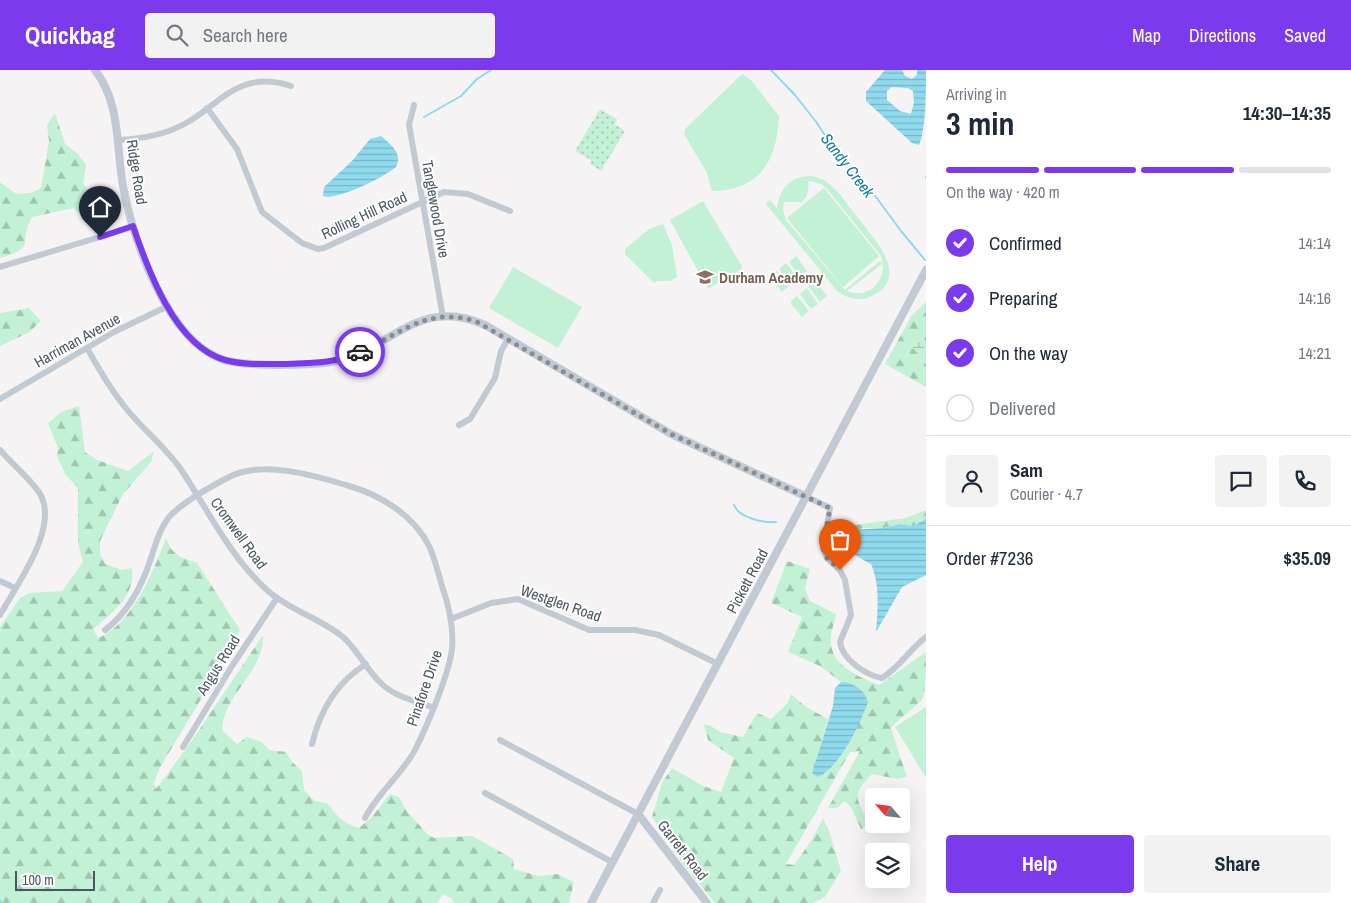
<!DOCTYPE html>
<html lang="en">
<head>
<meta charset="utf-8">
<style>
	:root { --surface:#fff; --page:#f2f2f3; --text:#1f2937; --muted:#747a83; --line:#e0e1e3; --accent:#7c3aed }
	body { margin:0; font-family:"Archivo Narrow",sans-serif; background:var(--page); color:var(--text); height:100vh; display:flex; flex-direction:column; font-size:19px; white-space:nowrap }
	* { box-sizing:border-box; margin:0 }
	p { font-size:16px; color:var(--muted) }
	.icon { flex:none; width:28px; height:28px; fill:none; stroke:currentColor; stroke-width:2; stroke-linecap:round; stroke-linejoin:round }
	.map { position:relative; flex:1; overflow:hidden }
	.drawer { display:flex; flex-direction:column; background:var(--surface); width:425px }
	.drawer>* { flex:none }
	.needle { width:32px; rotate:298deg }
	.fabs { position:absolute; left:865px; top:718px; display:grid; gap:10px }
	.fabs a { display:grid; place-items:center; width:45px; height:45px; border-radius:5px; background:var(--surface); box-shadow:0 5px 20px #0002; font-size:25px }
	.scale { position:absolute; left:15px; bottom:12px; width:80px; box-sizing:border-box; padding-left:5px; border:2px solid #4a5661; border-top:0; font-size:14px; line-height:18px; white-space:nowrap; color:#4a5661; -webkit-text-stroke:4px #fff; paint-order:stroke }
	.pin { position:absolute; display:grid; place-items:center; width:42px; height:42px; color:#fff; margin:-51px -21px; border-radius:50% 50% 50% 0; rotate:-45deg; box-shadow:0 0 5px #0007 }
	.pin .icon { rotate:45deg }
	.courier { position:absolute; display:grid; place-items:center; width:50px; height:50px; margin:-25px; border:4px solid #7c3aed; border-radius:50%; background:#fff; color:#222; box-shadow:0 1px 6px #0007 }
	.head em { font-style:normal; font-weight:800 }
	.head div { display:flex; flex-direction:column-reverse }
	.head { display:flex; align-items:center; justify-content:space-between; height:85px; padding:0 20px }
	h1 { font-size:32px; font-weight:800; line-height:38px }
	.bar { display:grid; grid-template-columns:repeat(4,1fr); gap:8px 5px; align-content:center; height:60px; padding:0 20px }
	.bar i { height:6px; border-radius:4px; background:var(--line) }
	.bar .active { background:var(--accent) }
	.bar p { grid-column:span 4 }
	.line { display:flex; align-items:center; gap:12px; padding:0 20px; border-top:1px solid var(--line) }
	.line div { flex:1 }
	.round { display:grid; place-items:center; flex:none; width:52px; height:52px; border-radius:5px; background:var(--page) }
	ol { padding:0 20px; list-style:none }
	li { display:flex; align-items:center; gap:15px; height:55px }
	li p { margin-inline-start:auto }
	li .icon { padding:5px; border-radius:50%; background:var(--accent); color:#fff; stroke-width:4 }
	li:last-child { color:var(--muted) }
	li i { width:28px; height:28px; border:2px solid var(--line); border-radius:50% }
	.cta { display:flex; gap:10px; margin-top:auto; padding:10px 20px }
	.cta a { flex:1; height:58px; border-radius:5px; background:var(--accent); color:#fff; font-size:20px; font-weight:800; line-height:58px; text-align:center }
	.cta a+a { background:var(--page); color:var(--text) }
	header { display:flex; align-items:center; gap:30px; box-sizing:border-box; height:70px; padding:0 25px; background:var(--accent); color:#fff }
	header strong { font-size:24px }
	nav { display:flex; gap:28px; margin-inline-start:auto; font-size:18px }
	.search { width:350px; height:45px; background:var(--page); display:flex; align-items:center; gap:12px; box-sizing:border-box; padding:0 18px; border-radius:5px; color:var(--muted); font-size:19px }
	main { display:flex; flex:1; min-height:0 }
	.map>svg:first-child { display:block }
	.grass { fill:#c3f1d5; fill-rule:evenodd }
	.forest { fill:url(#forest-firs) }
	.wetland { fill:url(#wetland-marsh) }
	.park { fill:url(#park-dots) }
	.water { fill:url(#water-rules); fill-rule:evenodd }
	.lines { fill:none; stroke-linecap:round; stroke-linejoin:round }
	.stream { stroke:#90daee; stroke-width:2 }
	.minor { stroke:#c1cad2; stroke-width:6 }
	.tertiary { stroke:#c1cad2; stroke-width:8 }
	.done { stroke:#868d94; stroke-width:5; stroke-dasharray:0 9 }
	.route { stroke:#7c3aed; stroke-width:6 }
	.labels { text-anchor:middle; dominant-baseline:central; stroke-width:4; stroke-linejoin:round; paint-order:stroke }
	.street-label { font-size:15px; fill:#4a5661; stroke:#fff }
	.education-label { font-size:15px; font-weight:bold; fill:#785e54; stroke:#fff; text-anchor:start }
	.water-label { font-size:16px; font-style:italic; fill:#0c7c9b; stroke:#fff }
</style>
</head>
<body>
<header>
<strong>Quickbag</strong>
<div class="search"><svg class="icon" aria-label="search" viewBox="0 0 24 24"><circle cx="10" cy="10" r="6"/><path d="M15 15l6 6"/></svg>Search here</div>
<nav><a>Map</a><a>Directions</a><a>Saved</a></nav>
</header>
<main>
<div class="map">
<svg width="926" height="833" viewBox="0 0 926 833">
	<defs>
		<pattern id="forest-firs" width="22" height="20" patternUnits="userSpaceOnUse" patternTransform="scale(1.25)"><rect width="22" height="20" fill="#c3f1d5"/><path d="M5 1l3.5 6h-7zM16 11l3.5 6h-7z" fill="#a0c6b0"/></pattern>
		<pattern id="wetland-marsh" width="20" height="14" patternUnits="userSpaceOnUse" patternTransform="scale(1.25)"><rect width="20" height="14" fill="#c3f1d5"/><path d="M1 5h8M5 5V1M11 12h8M15 12V8" fill="none" stroke="#a0c6b0"/></pattern>
		<pattern id="park-dots" width="8" height="8" patternUnits="userSpaceOnUse" patternTransform="scale(1.25)"><rect width="8" height="8" fill="#c3f1d5"/><path d="M2 2h.1M6 6h.1" fill="none" stroke="#a0c6b0" stroke-width="1.8" stroke-linecap="round"/></pattern>
		<pattern id="water-rules" width="6" height="5" patternUnits="userSpaceOnUse" patternTransform="scale(1.25)"><rect width="6" height="5" fill="#90daee"/><path d="M0 2.5h6" fill="none" stroke="#78b4c4"/></pattern>
	</defs>
	<rect width="100%" height="100%" fill="#f5f3f3"/>
	<g class="grass">
		<path d="M742 4 751 10 779 46C777 90 760 121 712 121L706 101 684 64 685 59Z"/>
		<path d="M811 106C833 109 845 132 858 148 875 170 912 208 870 227 859 232 847 228 837 221L766 134 770 130 777 138C779 119 791 106 811 106ZM809 111 821 114 827 119 881 186C889 209 870 230 847 221L882 194 880 191 845 220 786 150 783 140 784 132H802L807 126Z"/>
		<polygon points="824,118 879,186 843,217 787,148"/>
		<polygon points="703,131 743,198 708,219 670,150"/>
		<polygon points="663,154 672,175 677,207 670,211 658,211 654,213 625,184 625,179 649,159"/>
		<polygon points="796,186 807,201 800,207 789,192"/>
		<polygon points="786,193 798,208 791,214 779,199"/>
		<polygon points="513,197 582,237 558,278 489,238"/>
		<polygon points="777,201 789,216 782,222 770,207"/>
		<polygon points="816,211 827,226 820,232 808,216"/>
		<polygon points="807,218 818,234 811,239 800,224"/>
		<polygon points="797,226 809,241 802,247 790,232"/>
		<polygon points="926,637 926,708 895,657"/>
	</g>
	<g class="forest">
		<path d="M55 43 65 74 78 84 86 95 83 113 88 121 82 146 74 138 32 147C17 174 38 177 0 188V112L16 124 31 123 41 118 49 71 47 55Z"/>
		<polygon points="926,232 926,317 885,294 912,245"/>
		<polygon points="29,238 41,251 28,263 0,276 0,243"/>
		<path d="M79 336 85 382 97 390 128 401 154 381 151 392 123 424 100 471V484L105 494 122 500 132 498C136 525 113 543 93 559L98 568C132 555 154 500 166 468L171 479 180 487 197 493 240 560 233 576 159 699 154 713 156 719 191 672 263 565C265 601 223 625 222 660L237 674 247 667 262 672 269 680 286 682 292 692 302 701 304 720 315 731 327 733C336 745 344 754 359 758L371 748 390 724 399 727 406 740 428 765 434 768 472 766 513 789 514 799 538 806 557 804 574 812 569 833H454L451 828 443 824 437 833H0V557L20 528 29 523 62 521 83 492 78 473V418L65 404 57 386 58 378 48 353 61 342Z"/>
		<polygon points="926,440 926,449 913,456 900,454 883,458 863,458 844,465 841,457 905,448"/>
		<path d="M787 491 810 499 805 518 810 531 836 544C835 552 831 560 831 568 829 596 858 606 879 615L926 582C926 592 926 620 923 628 916 638 900 647 891 658L907 707 897 709 872 704C848 728 859 729 869 755L861 759 851 737 845 731 837 738H828L860 681 850 682 786 794 794 795 811 771 823 748 829 761 841 801 825 827 813 833H715L684 795 652 747 662 713 672 698 703 716 721 722 734 688 708 670 704 654 711 656 720 662 743 667 757 643 771 649 787 634 791 624 806 637 828 649 813 702 847 613 841 612 820 596 788 582 802 547 771 533Z"/>
	</g>
	<polygon class="wetland" points="926,270 926,294 913,278 917,271"/>
	<polygon class="park" points="600,39 617,49 615,54 625,61 601,101 590,94 591,90 575,81"/>
	<g class="water">
		<path d="M885 0H902L905 6 912 9 917 5V0H926C926 20 926 60 919 75L912 73 866 31V22ZM892 17 908 18 913 21 914 32 911 44 900 41 887 30V21Z"/>
		<path d="M381 66C391 75 403 83 396 97 384 107 337 131 323 126L324 117 352 91 370 69Z"/>
		<path d="M926 449V505L902 517 876 562C878 540 880 514 871 494 861 489 844 480 842 469L847 461 851 460 884 458 900 454 913 456Z"/>
		<path d="M841 612C853 612 865 620 868 632 860 654 840 697 818 707L812 703 833 636 835 618Z"/>
	</g>
	<g class="lines">
		<g class="stream">
			<polyline points="771,0 795,25 817,53 829,72 876,127 901,161 925,190"/>
			<polyline points="424,47 461,26 477,9 491,0"/>
			<polyline points="926,107 926,108"/>
			<path d="M734 435C739 448 763 453 776 452"/>
			<polyline points="837,468 842,469"/>
			<polyline points="0,831 1,833"/>
		</g>
		<g class="minor">
			<polyline points="414,35 409,55 443,247"/>
			<polyline points="207,38 237,79 262,142 302,173 318,179 324,178 444,122 468,124 510,141"/>
			<path d="M118 70C143 69 166 65 188 52 224 30 241 0 291 16"/>
			<polyline points="0,197 133,157"/>
			<path d="M87 278C98 298 110 318 124 336 142 359 166 377 182 401 209 442 231 488 268 521 291 541 320 548 343 567 359 581 367 602 384 616 397 627 416 631 432 637"/>
			<polyline points="0,329 114,262 168,236"/>
			<polyline points="459,355 470,349 495,308 501,281 508,269"/>
			<path d="M0 380C12 394 28 407 39 422 61 456 17 514 0 545"/>
			<path d="M807 427 830 438 823 478 827 488 840 500 845 510 851 545 840 572C842 589 865 605 882 608 900 597 910 579 926 567"/>
			<polyline points="0,511 15,518"/>
			<polyline points="451,549 491,533 518,529 589,560 635,560 659,565 718,594"/>
			<path d="M105 560C129 542 142 516 151 488 155 477 158 463 165 453 174 436 212 416 229 407 261 390 313 405 346 415 379 424 414 445 429 476 435 488 438 503 442 516 449 536 454 557 452 579 449 604 428 654 416 678 403 704 378 722 365 748"/>
			<polyline points="500,670 638,744"/>
			<path d="M312 674C320 641 337 612 366 594"/>
			<polyline points="183,677 232,596 277,528"/>
			<polyline points="485,723 612,792"/>
			<polyline points="653,833 660,820"/>
		</g>
		<g class="tertiary">
			<path d="M95 0C121 34 116 76 123 116 133 169 166 268 221 289 244 297 325 297 348 288 398 269 426 228 485 255L671 364 807 427"/>
			<polyline points="638,744 707,833"/>
			<polyline points="591,833 926,200"/>
		</g>
	</g>
	<g class="lines">
		<path class="done" d="M360 282C400 264 429 235 477 252L671 364 830 438 823 478 827 488 840 500"/>
		<path class="route" d="M100 167 133 156C148 200 175 276 225 290 243 295 263 294 282 294 309 293 335 294 360 282"/>
	</g>
	<defs>
		<g id="school-bare" transform="scale(1.35)"><path d="M0-5L7-2L0 1L-7-2ZM-4 1L0 2.5L4 1V4Q0 6-4 4Z" fill="#8d6e63" stroke="#fff" stroke-width="2.5" paint-order="stroke"/></g>
	</defs>
	<g fill-rule="evenodd">
		<use href="#school-bare" x="705" y="207"/>
	</g>
	<g class="labels">
		<g class="street-label">
			<text transform="translate(137 102) rotate(81)">Ridge Road</text>
			<text transform="translate(436 139) rotate(80)">Tanglewood Drive</text>
			<text transform="translate(364 145) rotate(-25)">Rolling Hill Road</text>
			<text transform="translate(77 270) rotate(-29)">Harriman Avenue</text>
			<text transform="translate(239 463) rotate(54)">Cromwell Road</text>
			<text transform="translate(747 511) rotate(-62)">Pickett Road</text>
			<text transform="translate(561 533) rotate(19)">Westglen Road</text>
			<text transform="translate(218 595) rotate(-58)">Angus Road</text>
			<text transform="translate(424 618) rotate(-71)">Pinafore Drive</text>
			<text transform="translate(683 780) rotate(52)">Garrett Road</text>
		</g>
		<g class="education-label">
			<text x="719" y="207">Durham Academy</text>
		</g>
		<g class="water-label">
			<text transform="translate(848 95) rotate(52)">Sandy Creek</text>
		</g>
	</g>
</svg>
<div class="fabs">
<a><svg class="needle" viewBox="-14 -14 28 28"><path d="M0-13l5 13h-10z" fill="#e53935"/><path d="M0 13l5-13h-10z" fill="#747a83"/></svg></a>
<a><svg class="icon" aria-label="layers" viewBox="0 0 24 24"><path d="M12 4l9 5-9 5-9-5zM3 14l9 5 9-5"/></svg></a>
</div>
<div class="scale">100 m</div>
<div class="pin" style="left:840px;top:500px;background:#ea580c"><svg class="icon" aria-label="bag" viewBox="0 0 24 24"><path d="M5 8h14l-1 12H6zM9 8a3 3 0 0 1 6 0"/></svg></div>
<div class="pin" style="left:100px;top:167px;background:#1f2937"><svg class="icon" aria-label="home" viewBox="0 0 24 24"><path d="M3 11l9-7 9 7M6 9v11h12V9"/></svg></div>
<div class="courier" style="left:360px;top:282px"><svg class="icon" aria-label="car" viewBox="0 0 24 24"><path d="M5 17H2v-5l4-1 3-4h7l3 4 3 1v5h-3M9 17h6M6 11h13"/><circle cx="7" cy="17" r="2"/><circle cx="17" cy="17" r="2"/></svg></div>
</div>
<section class="drawer">
<div class="head"><div><h1>3 min</h1><p>Arriving in</p></div><em>14:30–14:35</em></div>
<div class="bar"><i class="active"></i><i class="active"></i><i class="active"></i><i></i><p>On the way · 420 m</p></div>
<ol>
<li><svg class="icon" aria-label="check" viewBox="0 0 24 24"><path d="M5 12l5 5 9-10"/></svg>Confirmed<p>14:14</p></li>
<li><svg class="icon" aria-label="check" viewBox="0 0 24 24"><path d="M5 12l5 5 9-10"/></svg>Preparing<p>14:16</p></li>
<li><svg class="icon" aria-label="check" viewBox="0 0 24 24"><path d="M5 12l5 5 9-10"/></svg>On the way<p>14:21</p></li>
<li><i></i>Delivered</li>
</ol>
<div class="line" style="height:90px"><a class="round"><svg class="icon" aria-label="person" viewBox="0 0 24 24"><circle cx="12" cy="8" r="4"/><path d="M4 21q1-7 8-7t8 7"/></svg></a><div><b>Sam</b><p>Courier · 4.7</p></div><a class="round"><svg class="icon" aria-label="chat" viewBox="0 0 24 24"><path d="M4 5h16v11H9l-5 4z"/></svg></a><a class="round"><svg class="icon" aria-label="phone" viewBox="0 0 24 24"><path d="M5 4h4l2 5-3 2q2 4 5 5l2-3 5 2v4C11 20 4 13 5 4z"/></svg></a></div>
<div class="line" style="height:65px"><div>Order #7236</div><b>$35.09</b></div>
<div class="cta"><a>Help</a><a>Share</a></div>
</section>
</main>
</body>
</html>
